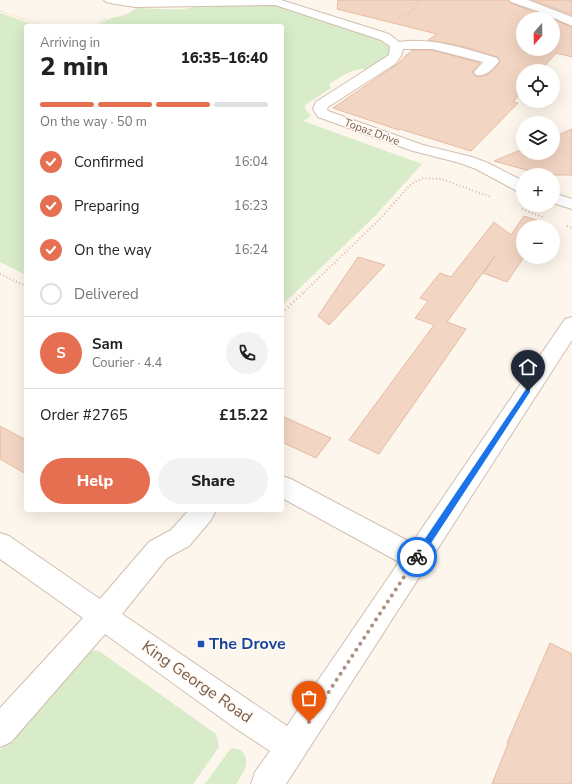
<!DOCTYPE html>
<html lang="en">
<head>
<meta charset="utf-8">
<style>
	:root { --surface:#fff; --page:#f2f2f2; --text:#222; --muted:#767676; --line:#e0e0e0; --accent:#e76f51 }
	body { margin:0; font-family:"Nunito Sans",sans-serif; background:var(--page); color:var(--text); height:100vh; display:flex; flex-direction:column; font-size:15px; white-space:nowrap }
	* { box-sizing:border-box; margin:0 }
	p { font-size:13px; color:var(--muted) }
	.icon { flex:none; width:22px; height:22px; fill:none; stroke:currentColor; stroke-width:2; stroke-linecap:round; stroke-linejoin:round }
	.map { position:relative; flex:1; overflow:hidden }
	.side { position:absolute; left:24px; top:24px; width:260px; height:488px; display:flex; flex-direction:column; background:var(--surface); border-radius:4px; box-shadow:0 4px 16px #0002 }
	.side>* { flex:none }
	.needle { width:26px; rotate:200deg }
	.buttons { position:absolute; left:516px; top:12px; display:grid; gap:8px }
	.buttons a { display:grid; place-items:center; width:44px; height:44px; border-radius:50%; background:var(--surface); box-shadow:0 4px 16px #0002; font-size:20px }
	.pin { position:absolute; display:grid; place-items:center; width:34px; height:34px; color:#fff; margin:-41px -17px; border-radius:50% 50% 50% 0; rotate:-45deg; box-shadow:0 0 4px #0007 }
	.pin .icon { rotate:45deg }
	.courier { position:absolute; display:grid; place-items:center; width:40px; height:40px; margin:-20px; border:3px solid #1a73e8; border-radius:50%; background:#fff; color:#222; box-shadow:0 1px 5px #0007 }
	.headline em { font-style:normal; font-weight:800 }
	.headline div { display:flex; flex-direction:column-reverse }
	.headline { display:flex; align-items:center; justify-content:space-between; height:68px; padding:0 16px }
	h1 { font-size:26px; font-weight:800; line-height:30px }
	.bar { display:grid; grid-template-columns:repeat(4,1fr); gap:6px 4px; align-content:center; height:48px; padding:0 16px }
	.bar i { height:5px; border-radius:3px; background:var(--line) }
	.bar .active { background:var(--accent) }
	.bar p { grid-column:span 4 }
	.line { display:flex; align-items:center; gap:10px; padding:0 16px; border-top:1px solid var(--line) }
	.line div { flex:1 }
	.round { display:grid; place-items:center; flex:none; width:42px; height:42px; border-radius:21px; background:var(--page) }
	ol { padding:0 16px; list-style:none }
	li { display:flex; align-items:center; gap:12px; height:44px }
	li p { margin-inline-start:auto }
	li .icon { padding:4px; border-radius:50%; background:var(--accent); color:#fff; stroke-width:4 }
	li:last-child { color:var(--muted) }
	li i { width:22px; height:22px; border:2px solid var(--line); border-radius:50% }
	.cta { display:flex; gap:8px; margin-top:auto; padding:8px 16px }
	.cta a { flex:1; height:46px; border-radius:24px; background:var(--accent); color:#fff; font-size:16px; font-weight:800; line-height:46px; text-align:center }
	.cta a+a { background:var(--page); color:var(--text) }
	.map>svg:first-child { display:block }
	.green { fill:#d8ecc9 }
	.building { fill:#f3d5c3; stroke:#e6bba3 }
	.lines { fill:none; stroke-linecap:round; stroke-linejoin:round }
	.minor-casing { stroke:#d1beb0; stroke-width:2 }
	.path-far2 { stroke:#d9b8a5; stroke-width:1.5; stroke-dasharray:0.5 2; stroke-linecap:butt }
	.path-far1 { stroke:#d9b8a5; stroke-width:2; stroke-dasharray:1 2.5; stroke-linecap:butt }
	.path { stroke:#d9b8a5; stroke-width:2.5; stroke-dasharray:1 3; stroke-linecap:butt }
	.minor { fill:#fff; fill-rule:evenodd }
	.route { fill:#1a73e8 }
	.done { stroke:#a89285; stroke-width:4; stroke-dasharray:0 7.2 }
	.transit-dot { fill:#1a4fb4; stroke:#fffaf3; stroke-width:1.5 }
	.labels { text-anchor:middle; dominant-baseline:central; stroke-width:3; stroke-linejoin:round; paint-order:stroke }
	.far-street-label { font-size:11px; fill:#7a5c4d; stroke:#fffaf3 }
	.near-transit-label { font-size:16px; font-weight:bold; fill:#164399; stroke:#fffaf3; text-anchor:start }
	.near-street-label { font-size:16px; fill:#7a5c4d; stroke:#fffaf3 }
</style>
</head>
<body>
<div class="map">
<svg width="572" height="784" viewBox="0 0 572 784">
	<rect width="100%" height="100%" fill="#fdf6ec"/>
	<g class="green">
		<path d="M272 5 285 7 377 37 386 42 391 49 389 56 368 69C354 67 341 77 329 84L331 88 305 105V109L311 116 303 121 422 164 375 216 282 305V26H98C109 15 125 19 136 8 158 8 179 12 200 6Z"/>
		<polygon points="0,13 37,26 26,26 26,275 0,262"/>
		<polygon points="90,650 99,651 216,734 219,747 193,784 0,784 0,750 85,653"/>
		<path d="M231 748 241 750C252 762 243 773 236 784H205Z"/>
	</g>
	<g class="building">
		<polygon points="338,0 508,0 511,3 552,19 523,19 523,49 553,49 553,19 572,27 572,57 556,53 540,71 523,71 523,90 513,102 518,103 471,151 400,129 399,130 333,108 396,65 405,57 404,57 413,50 432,50 480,63 472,72 475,76 479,77 487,75 495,68 500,61 498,57 461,46 428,40 437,34 337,9"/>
		<polygon points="532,0 572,0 572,15"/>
		<polygon points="572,129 572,175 544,175 494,161 523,149 523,153 553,153 553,137"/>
		<polygon points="524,216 548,224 545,227 523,227 523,257 524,257 507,282 483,273 495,256 447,322 466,329 379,454 349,440 434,325 415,318 428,301 420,298 440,273 451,277 494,222 511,235"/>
		<polygon points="358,257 385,265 329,325 318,316"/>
		<polygon points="282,416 331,438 316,458 282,442"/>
		<polygon points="0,426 26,440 26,474 0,459"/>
		<polygon points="550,643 572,654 572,784 492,784 508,744 507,743"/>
	</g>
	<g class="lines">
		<g class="minor-casing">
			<g id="minor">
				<path d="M104 0H281L389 34 399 42C433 37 465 49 497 58L499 61C493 69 486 77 476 75L474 72 483 62 432 49H403L401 56 395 64 328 107 327 109 328 111 423 145 472 157 488 163 523 181V193L517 191 476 169 460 163 413 151 318 117 313 109 316 102 389 55 390 46 381 40 275 5 135 7 110 3 106 2Z"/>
				<polygon points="509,0 528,0 572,17 572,26 540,12 511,2"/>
				<polygon points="553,193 572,199 572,209 553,203"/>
				<polygon points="572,317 572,340 286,784 251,784 255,772 270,751 235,728 105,634 11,742 0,747 0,708 83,618 0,559 0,533 9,536 100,599 149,542 171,530 189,510 216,510 211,520 189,546 167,558 122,614 287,726 399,562 282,498 282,476 291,479 412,543 565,319"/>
			</g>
		</g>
		<g class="path-far2">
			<polyline points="0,11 44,26"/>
			<polyline points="397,19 410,13 420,0"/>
			<polyline points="94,26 105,19"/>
		</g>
		<g class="path-far1">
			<polyline points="522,209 543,217"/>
			<polyline points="567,226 572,228"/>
			<polyline points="0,274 26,286"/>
			<polyline points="304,292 379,220 411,184 423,178 441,179 491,197"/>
		</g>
		<polyline class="path" points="282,313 305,291"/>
		<use href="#minor" class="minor"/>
	</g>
	<polygon class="route" points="528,388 530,389 530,392 420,560 414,560 414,555 526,389"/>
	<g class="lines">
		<polyline class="done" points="309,722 417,557"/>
	</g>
	<rect class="transit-dot" x="197" y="640" width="8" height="8" rx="2"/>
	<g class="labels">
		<g class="far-street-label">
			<text transform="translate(372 132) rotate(20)">Topaz Drive</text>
		</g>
		<g class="near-transit-label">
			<text x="209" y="644">The Drove</text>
		</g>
		<g class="near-street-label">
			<text transform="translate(197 682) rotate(35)">King George Road</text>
		</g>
	</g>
</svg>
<div class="buttons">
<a><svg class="needle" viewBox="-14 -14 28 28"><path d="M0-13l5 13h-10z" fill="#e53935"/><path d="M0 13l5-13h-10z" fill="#767676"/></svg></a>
<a><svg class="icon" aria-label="locate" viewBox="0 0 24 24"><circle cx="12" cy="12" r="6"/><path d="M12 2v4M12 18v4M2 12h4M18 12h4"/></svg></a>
<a><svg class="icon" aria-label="layers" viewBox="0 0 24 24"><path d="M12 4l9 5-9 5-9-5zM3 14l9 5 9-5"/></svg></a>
<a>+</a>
<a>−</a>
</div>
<div class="pin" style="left:309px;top:722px;background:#ea580c"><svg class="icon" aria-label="bag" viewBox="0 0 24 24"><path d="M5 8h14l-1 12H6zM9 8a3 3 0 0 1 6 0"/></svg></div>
<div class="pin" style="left:528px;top:391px;background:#1f2937"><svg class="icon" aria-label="home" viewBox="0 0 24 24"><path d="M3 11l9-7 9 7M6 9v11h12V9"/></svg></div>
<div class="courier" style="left:417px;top:557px"><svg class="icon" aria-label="bike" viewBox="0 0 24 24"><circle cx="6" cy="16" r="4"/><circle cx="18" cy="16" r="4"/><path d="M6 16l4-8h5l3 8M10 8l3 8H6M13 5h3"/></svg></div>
<section class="side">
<div class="headline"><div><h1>2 min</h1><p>Arriving in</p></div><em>16:35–16:40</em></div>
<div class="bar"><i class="active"></i><i class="active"></i><i class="active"></i><i></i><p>On the way · 50 m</p></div>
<ol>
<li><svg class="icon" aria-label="check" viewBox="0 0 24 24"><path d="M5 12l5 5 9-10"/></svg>Confirmed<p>16:04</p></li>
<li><svg class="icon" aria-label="check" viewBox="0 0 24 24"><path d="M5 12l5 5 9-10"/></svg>Preparing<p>16:23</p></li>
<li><svg class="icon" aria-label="check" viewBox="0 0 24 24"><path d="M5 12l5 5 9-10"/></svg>On the way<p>16:24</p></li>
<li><i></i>Delivered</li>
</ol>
<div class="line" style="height:72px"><b class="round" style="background:var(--accent);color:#fff">S</b><div><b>Sam</b><p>Courier · 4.4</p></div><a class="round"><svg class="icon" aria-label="phone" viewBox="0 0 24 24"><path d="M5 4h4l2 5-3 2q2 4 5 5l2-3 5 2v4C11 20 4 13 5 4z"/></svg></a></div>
<div class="line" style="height:52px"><div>Order #2765</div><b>£15.22</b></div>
<div class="cta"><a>Help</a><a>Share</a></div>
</section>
</div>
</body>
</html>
